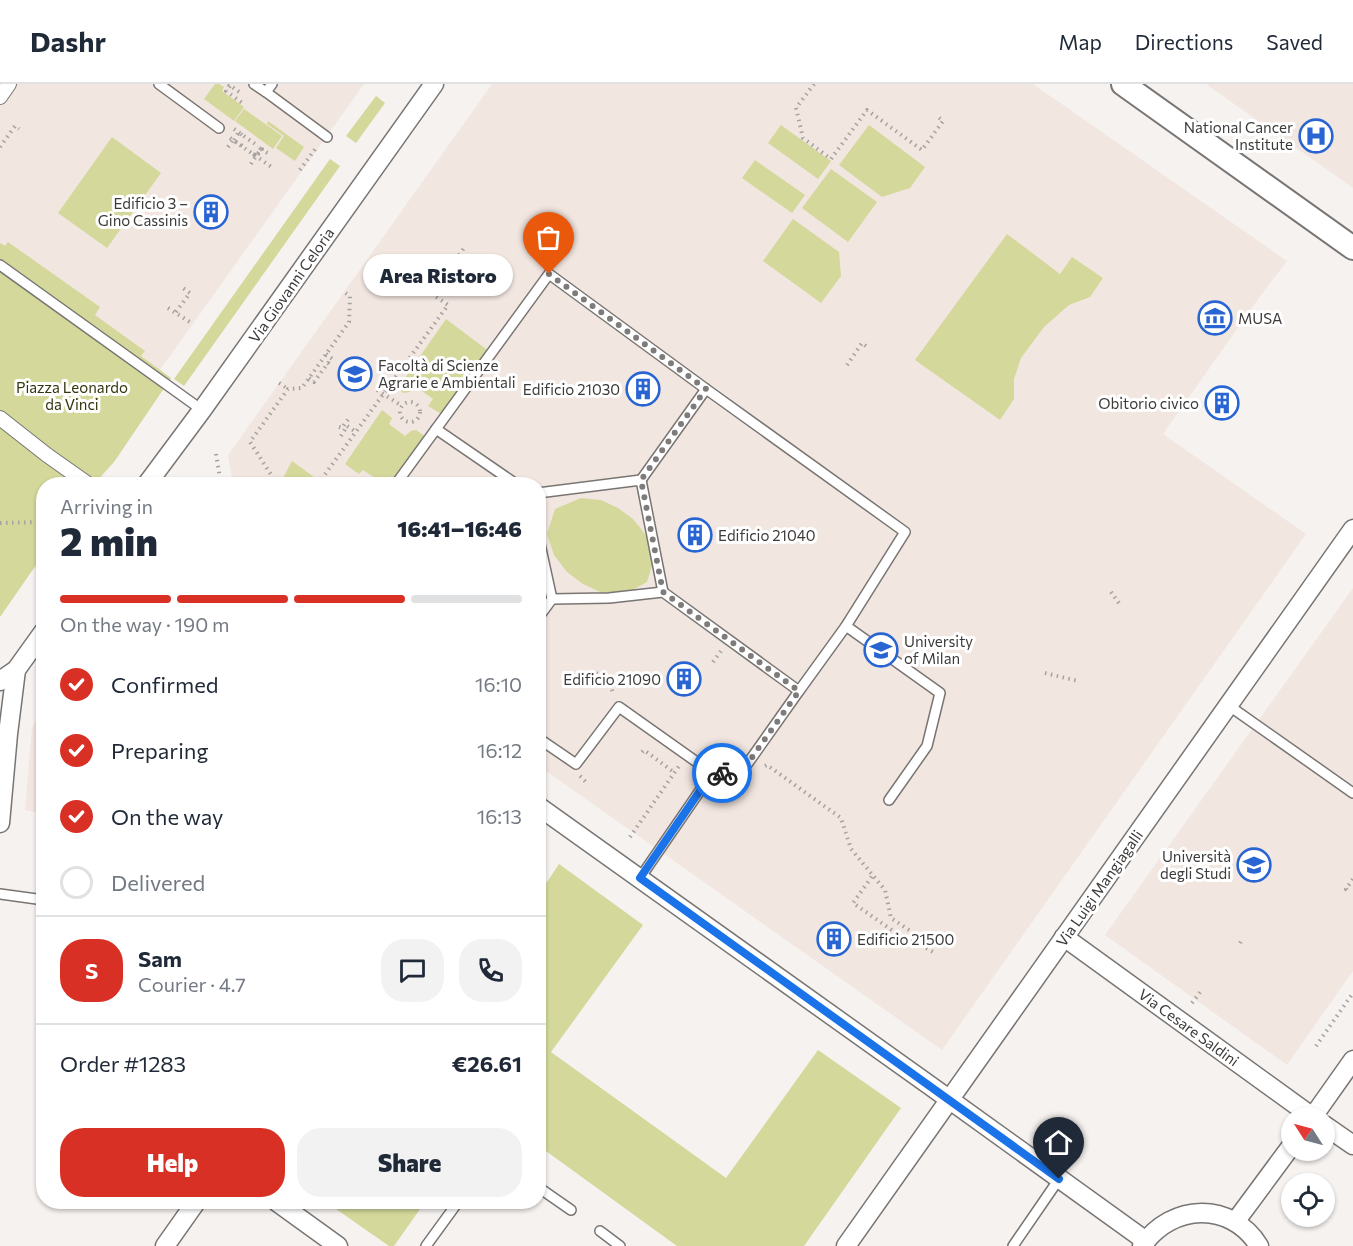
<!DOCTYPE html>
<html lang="en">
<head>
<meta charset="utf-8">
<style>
	:root { --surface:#fff; --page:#f2f2f3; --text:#1f2937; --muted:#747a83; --line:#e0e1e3; --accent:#d93025 }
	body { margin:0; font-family:Commissioner,sans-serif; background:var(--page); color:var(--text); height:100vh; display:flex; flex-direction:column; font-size:22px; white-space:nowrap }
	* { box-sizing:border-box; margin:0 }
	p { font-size:20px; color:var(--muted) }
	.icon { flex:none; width:33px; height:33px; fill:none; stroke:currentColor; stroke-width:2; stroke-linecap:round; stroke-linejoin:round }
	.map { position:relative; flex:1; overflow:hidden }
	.side { position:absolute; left:36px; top:393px; width:510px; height:732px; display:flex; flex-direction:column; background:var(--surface); border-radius:24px; box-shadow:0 2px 4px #0004 }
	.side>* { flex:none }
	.needle { width:39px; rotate:306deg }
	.tools { position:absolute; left:1281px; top:1023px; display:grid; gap:12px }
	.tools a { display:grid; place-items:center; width:54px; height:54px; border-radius:50%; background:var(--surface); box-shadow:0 2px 4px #0004; font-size:30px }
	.pin { position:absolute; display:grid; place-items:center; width:51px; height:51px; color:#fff; margin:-62px -26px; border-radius:50% 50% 50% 0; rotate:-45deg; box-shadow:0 0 6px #0007 }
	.pin .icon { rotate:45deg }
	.courier { position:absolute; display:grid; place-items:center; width:60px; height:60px; margin:-30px; border:4px solid #1a73e8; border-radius:50%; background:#fff; color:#222; box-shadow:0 2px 8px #0007 }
	.bubble { position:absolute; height:42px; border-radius:21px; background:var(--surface); box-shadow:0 2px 4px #0004; font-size:20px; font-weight:800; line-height:42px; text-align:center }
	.overview em { font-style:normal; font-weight:800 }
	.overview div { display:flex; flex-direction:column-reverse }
	.overview { display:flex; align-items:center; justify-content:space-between; height:102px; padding:0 24px }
	h1 { font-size:39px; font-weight:800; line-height:45px }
	.bar { display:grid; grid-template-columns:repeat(4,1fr); gap:9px 6px; align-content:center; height:72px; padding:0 24px }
	.bar i { height:8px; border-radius:4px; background:var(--line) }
	.bar .on { background:var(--accent) }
	.bar p { grid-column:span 4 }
	.line { display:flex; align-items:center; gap:15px; padding:0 24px; border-top:2px solid var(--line) }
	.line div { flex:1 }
	.round { display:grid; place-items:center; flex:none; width:63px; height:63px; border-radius:24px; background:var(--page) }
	ol { padding:0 24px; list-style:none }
	li { display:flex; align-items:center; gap:18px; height:66px }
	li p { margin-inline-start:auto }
	li .icon { padding:6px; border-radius:50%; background:var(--accent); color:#fff; stroke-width:4 }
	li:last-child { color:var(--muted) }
	li i { width:33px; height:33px; border:3px solid var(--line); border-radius:50% }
	.action { display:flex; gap:12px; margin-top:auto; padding:12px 24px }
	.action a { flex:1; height:69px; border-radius:24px; background:var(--accent); color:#fff; font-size:24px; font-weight:800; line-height:69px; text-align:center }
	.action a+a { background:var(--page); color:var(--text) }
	header { display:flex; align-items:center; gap:36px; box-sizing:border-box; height:84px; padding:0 30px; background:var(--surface); border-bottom:2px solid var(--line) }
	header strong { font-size:28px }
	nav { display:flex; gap:33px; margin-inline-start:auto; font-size:21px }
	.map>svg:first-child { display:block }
	.built { fill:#f2e6e0 }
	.green { fill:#d4d89b }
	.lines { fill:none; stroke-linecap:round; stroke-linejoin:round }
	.service-casing { stroke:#787573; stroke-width:12 }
	.pedestrian-casing { stroke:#787573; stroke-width:16 }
	.minor-casing { stroke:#787573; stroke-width:21 }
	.tertiary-casing { stroke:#787573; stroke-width:26 }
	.path { stroke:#a5a2a0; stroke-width:4; stroke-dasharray:1.5 4.5; stroke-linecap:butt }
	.service { stroke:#fff; stroke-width:9 }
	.pedestrian { stroke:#fff; stroke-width:14 }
	.minor { stroke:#fff; stroke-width:18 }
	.tertiary { stroke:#fff; stroke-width:22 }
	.path-bridge { stroke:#a5a2a0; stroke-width:4; stroke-dasharray:1.5 4.5; stroke-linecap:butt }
	.done { stroke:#7e7b7a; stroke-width:6; stroke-dasharray:0 10.8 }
	.route { stroke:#1a73e8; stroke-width:8 }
	.labels { text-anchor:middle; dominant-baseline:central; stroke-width:6; stroke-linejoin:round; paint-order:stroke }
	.poi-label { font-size:15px; fill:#3d3b3a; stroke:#fff; text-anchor:end }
	.street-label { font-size:15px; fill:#3d3b3a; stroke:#fff }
	.park-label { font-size:15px; fill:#34350d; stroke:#fff }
</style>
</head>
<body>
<header>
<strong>Dashr</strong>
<nav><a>Map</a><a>Directions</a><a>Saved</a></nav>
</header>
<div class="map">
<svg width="1353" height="1162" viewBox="0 0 1353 1162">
	<rect width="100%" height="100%" fill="#f6f2f0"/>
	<g class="built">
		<polygon points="0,0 364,0 160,286 0,171"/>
		<polygon points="492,0 1033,0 1287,177 1261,211 1163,350 1306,450 942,966 539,682 538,400 233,400 228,371"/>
		<polygon points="1206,0 1353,0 1353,104"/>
		<polygon points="1353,504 1353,887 1287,981 1105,851"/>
		<polygon points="43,627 44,709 42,712 40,729 25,726 32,643"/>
	</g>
	<g class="green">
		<polygon points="215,0 219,0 224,3 222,7 244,23 234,37 204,15"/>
		<polygon points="376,12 385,19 356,59 346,52"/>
		<polygon points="244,25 282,52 273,65 235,37"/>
		<polygon points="268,37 304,63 295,77 276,64 284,52 267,40"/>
		<polygon points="781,41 831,77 818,95 768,59"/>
		<polygon points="869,41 925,83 910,104 882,113 839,81"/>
		<polygon points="112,53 161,89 107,164 58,129"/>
		<polygon points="330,75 340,82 184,302 174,295"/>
		<polygon points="755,76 805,111 792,129 742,94"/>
		<polygon points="831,85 877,118 848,158 802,124"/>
		<polygon points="793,135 839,168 841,192 821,219 763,177"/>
		<polygon points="1007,150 1060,190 1072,173 1103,194 1090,213 1069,221 1044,243 1021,274 1014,295 1014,315 1000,336 915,276"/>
		<polygon points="8,158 100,223 95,231 145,267 141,272 171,294 114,378 104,389 95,400 44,400 43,471 0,533 0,159 5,162"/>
		<polygon points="446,235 490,268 443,331 428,322 433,315 415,302 410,308 403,309 398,304"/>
		<polygon points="382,326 392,334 389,340 405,352 411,347 416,346 426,353 394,400 384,400 363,386 359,390 345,380"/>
		<polygon points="292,377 318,396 314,400 284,400 281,398"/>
		<polygon points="581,414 601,416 618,424 633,435 645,450 654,475 647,498 625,510 600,508 583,500 567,488 554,471 547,450 555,425"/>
		<polygon points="559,780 643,841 551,968 726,1094 818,966 901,1024 804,1162 677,1162 539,1062 539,810"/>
		<polygon points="326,1118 425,1118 394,1162 389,1162"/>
	</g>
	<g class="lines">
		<g class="service-casing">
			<g id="service">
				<polyline points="159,0 219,44"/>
				<polyline points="254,0 266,8"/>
				<polyline points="272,0 266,8 327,53"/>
				<polyline points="0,181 202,326"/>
				<polyline points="641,396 706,305 905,448 846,542 799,607"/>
				<polyline points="396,400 436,345"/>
				<polyline points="516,400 436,345 549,190 706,305"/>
				<polyline points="538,409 641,396 663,508"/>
				<polyline points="538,451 552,515 609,514 663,508 799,607 748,679 708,695 640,794"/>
				<polyline points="538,534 552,515"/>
				<polyline points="846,542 940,609 927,662 889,716"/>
				<polyline points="1228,621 1353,709"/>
				<polyline points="538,654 576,680 619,623 715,691"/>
				<polyline points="0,810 44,816"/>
				<polyline points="538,1103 571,1126"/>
				<polyline points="600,1147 620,1162"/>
				<polyline points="426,1162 458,1118"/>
				<polyline points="1013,1162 1059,1095"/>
			</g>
		</g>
		<g class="pedestrian-casing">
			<g id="pedestrian">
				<polyline points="0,13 9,0"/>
				<polyline points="0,334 47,371 88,400"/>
			</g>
		</g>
		<g class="minor-casing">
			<g id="minor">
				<polyline points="147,400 202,326 434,0"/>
				<polyline points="0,597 16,586 44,547"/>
				<polyline points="538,722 932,1003 1146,1157"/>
				<polyline points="0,739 8,650 16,586"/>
				<polyline points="1064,853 1314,1034"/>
				<polyline points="1312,1034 1353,976"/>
				<polyline points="1324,1041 1353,1061"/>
				<polyline points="277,1118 338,1162"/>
				<polyline points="1235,1138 1292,1061"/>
				<polyline points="165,1162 196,1118"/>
				<polyline points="846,1162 1353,445"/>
				<path d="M1142 1162C1172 1119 1231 1117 1259 1162"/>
			</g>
		</g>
		<g class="tertiary-casing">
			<polyline id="tertiary" points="1123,0 1353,164"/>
		</g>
		<g class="path">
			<polyline points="228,0 242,10"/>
			<polyline points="814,0 796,24 803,54 831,75 867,26 922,66 943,37 938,33"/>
			<polyline points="230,2 226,7 245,21"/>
			<polyline points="234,45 258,62"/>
			<polyline points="230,54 273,84"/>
			<polyline points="0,63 15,42 19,45"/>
			<polyline points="261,65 269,70"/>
			<polyline points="254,70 256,72 261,65 257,62"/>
			<polyline points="300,86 316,64"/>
			<polyline points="168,224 193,240"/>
			<polyline points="176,228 190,209 183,204"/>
			<polyline points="326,270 335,277"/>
			<polyline points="847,281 862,259 866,262"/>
			<polyline points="309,294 314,298 328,279 331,282"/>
			<polyline points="279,299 288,305"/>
			<polyline points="377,306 402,322"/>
			<circle cx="410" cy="328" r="10"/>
			<polyline points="339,343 342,344 349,334"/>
			<polyline points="341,352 347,342 356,348"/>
			<polyline points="216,370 221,400"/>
			<polyline points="362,397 365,396 371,400"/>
			<polyline points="277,400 250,358 288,305 302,304 349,238 350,212 344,208"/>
			<polyline points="318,400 448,221 432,210 464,164"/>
			<polyline points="0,439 44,438"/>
			<polyline points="1111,508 1121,522"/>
			<polyline points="713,578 721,567"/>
			<polyline points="596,589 609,598 614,611"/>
			<polyline points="1045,589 1078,597"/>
			<polyline points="642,668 644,666 675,689"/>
			<polyline points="765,682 767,681 841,734 851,765 885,806 891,834 912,848 921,861 906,856 853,819 873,791"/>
			<polyline points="580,692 586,698"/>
			<polyline points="630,753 679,682"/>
			<polyline points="1347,806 1346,805 1353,795"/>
			<polyline points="1240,859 1243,854"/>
			<polyline points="921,861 933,868"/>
			<polyline points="1192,919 1201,907"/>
			<polyline points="1316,962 1353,909"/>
		</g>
		<use href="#service" class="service"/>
		<use href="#pedestrian" class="pedestrian"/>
		<use href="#minor" class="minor"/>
		<use href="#tertiary" class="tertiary"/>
		<g class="path-bridge">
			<polyline points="234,56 239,48 242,51"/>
			<polyline points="228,63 233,56 244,63"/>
			<polyline points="253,70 257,72 262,65 258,62"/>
			<polyline points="251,80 256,72"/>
		</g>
	</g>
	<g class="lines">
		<polyline class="done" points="549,190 706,305 641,396 663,508 799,607 748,679 722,689"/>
		<polyline class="route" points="722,689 708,695 640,794 1059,1095"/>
	</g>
	<defs>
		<g id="hospital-ring" transform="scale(1.725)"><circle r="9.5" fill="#fff" stroke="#2865d2" stroke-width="1.5"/><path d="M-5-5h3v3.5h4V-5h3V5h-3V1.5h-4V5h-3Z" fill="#2865d2"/></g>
		<g id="building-ring" transform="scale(1.725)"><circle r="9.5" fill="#fff" stroke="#2865d2" stroke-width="1.5"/><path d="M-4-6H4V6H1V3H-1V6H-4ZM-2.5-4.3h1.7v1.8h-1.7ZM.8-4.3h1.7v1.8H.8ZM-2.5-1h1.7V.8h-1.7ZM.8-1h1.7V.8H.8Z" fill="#2865d2"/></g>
		<g id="museum-ring" transform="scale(1.725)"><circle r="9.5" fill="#fff" stroke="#2865d2" stroke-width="1.5"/><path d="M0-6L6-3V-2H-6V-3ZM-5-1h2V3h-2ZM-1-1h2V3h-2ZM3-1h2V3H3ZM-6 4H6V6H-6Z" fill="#2865d2"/></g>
		<g id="university-ring" transform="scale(1.725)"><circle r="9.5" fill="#fff" stroke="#2865d2" stroke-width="1.5"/><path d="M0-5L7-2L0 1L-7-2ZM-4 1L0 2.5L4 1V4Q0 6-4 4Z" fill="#2865d2"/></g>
	</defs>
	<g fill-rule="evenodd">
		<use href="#hospital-ring" x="1316" y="52"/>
		<use href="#building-ring" x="211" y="128"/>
		<use href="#museum-ring" x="1215" y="234"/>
		<use href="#university-ring" x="355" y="290"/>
		<use href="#building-ring" x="643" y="305"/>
		<use href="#building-ring" x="1222" y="319"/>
		<use href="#building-ring" x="695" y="451"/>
		<use href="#university-ring" x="881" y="566"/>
		<use href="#building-ring" x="684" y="595"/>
		<use href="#university-ring" x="1254" y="781"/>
		<use href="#building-ring" x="834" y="855"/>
	</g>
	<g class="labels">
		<g class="poi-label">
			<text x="1293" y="43">National Cancer<tspan x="1293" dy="17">Institute</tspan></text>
			<text x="188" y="119">Edificio 3 –<tspan x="188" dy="17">Gino Cassinis</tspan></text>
			<text x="1238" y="234" text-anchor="start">MUSA</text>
			<text x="378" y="281" text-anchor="start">Facoltà di Scienze<tspan x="378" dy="17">Agrarie e Ambientali</tspan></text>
			<text x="620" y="305">Edificio 21030</text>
			<text x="1199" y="319">Obitorio civico</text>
			<text x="718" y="451" text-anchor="start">Edificio 21040</text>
			<text x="904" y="557" text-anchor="start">University<tspan x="904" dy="17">of Milan</tspan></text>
			<text x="661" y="595">Edificio 21090</text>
			<text x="1231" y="772">Università<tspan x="1231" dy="17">degli Studi</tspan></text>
			<text x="857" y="855" text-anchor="start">Edificio 21500</text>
		</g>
		<g class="street-label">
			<text transform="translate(291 201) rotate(-55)">Via Giovanni Celoria</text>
			<text transform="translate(1099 804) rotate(-55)">Via Luigi Mangiagalli</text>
			<text transform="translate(1189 943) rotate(36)">Via Cesare Saldini</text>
		</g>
		<g class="park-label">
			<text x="72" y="303">Piazza Leonardo<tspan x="72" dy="17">da Vinci</tspan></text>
		</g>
	</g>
</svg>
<div class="tools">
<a><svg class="needle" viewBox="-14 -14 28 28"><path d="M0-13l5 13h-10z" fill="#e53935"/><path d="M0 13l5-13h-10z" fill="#747a83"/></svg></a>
<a><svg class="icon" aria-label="locate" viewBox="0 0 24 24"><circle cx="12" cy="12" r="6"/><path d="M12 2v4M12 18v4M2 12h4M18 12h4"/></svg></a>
</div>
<div class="pin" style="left:549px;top:190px;background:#ea580c"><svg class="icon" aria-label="bag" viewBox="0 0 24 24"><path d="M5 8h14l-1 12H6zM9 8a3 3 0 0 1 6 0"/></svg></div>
<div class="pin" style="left:1059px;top:1095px;background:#1f2937"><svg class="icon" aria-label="home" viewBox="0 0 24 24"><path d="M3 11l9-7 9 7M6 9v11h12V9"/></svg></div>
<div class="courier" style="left:722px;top:689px"><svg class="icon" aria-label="bike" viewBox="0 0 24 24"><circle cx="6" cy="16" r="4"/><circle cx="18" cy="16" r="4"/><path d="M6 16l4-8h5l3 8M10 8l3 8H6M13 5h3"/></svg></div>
<div class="bubble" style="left:363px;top:170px;width:150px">Area Ristoro</div>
<section class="side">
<div class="overview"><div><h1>2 min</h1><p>Arriving in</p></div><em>16:41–16:46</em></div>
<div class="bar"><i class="on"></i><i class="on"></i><i class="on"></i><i></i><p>On the way · 190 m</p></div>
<ol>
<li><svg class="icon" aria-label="check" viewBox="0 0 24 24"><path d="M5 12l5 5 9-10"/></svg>Confirmed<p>16:10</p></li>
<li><svg class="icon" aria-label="check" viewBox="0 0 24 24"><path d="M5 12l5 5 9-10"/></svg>Preparing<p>16:12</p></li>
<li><svg class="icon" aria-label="check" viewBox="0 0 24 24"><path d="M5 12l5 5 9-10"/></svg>On the way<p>16:13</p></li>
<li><i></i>Delivered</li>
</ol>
<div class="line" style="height:108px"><b class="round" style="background:var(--accent);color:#fff">S</b><div><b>Sam</b><p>Courier · 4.7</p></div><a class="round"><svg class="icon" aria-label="chat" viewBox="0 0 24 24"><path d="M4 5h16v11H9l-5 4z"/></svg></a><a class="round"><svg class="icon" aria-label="phone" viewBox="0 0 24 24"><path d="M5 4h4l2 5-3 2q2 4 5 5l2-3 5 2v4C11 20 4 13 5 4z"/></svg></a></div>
<div class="line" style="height:78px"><div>Order #1283</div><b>€26.61</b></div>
<div class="action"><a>Help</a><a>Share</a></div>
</section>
</div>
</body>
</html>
